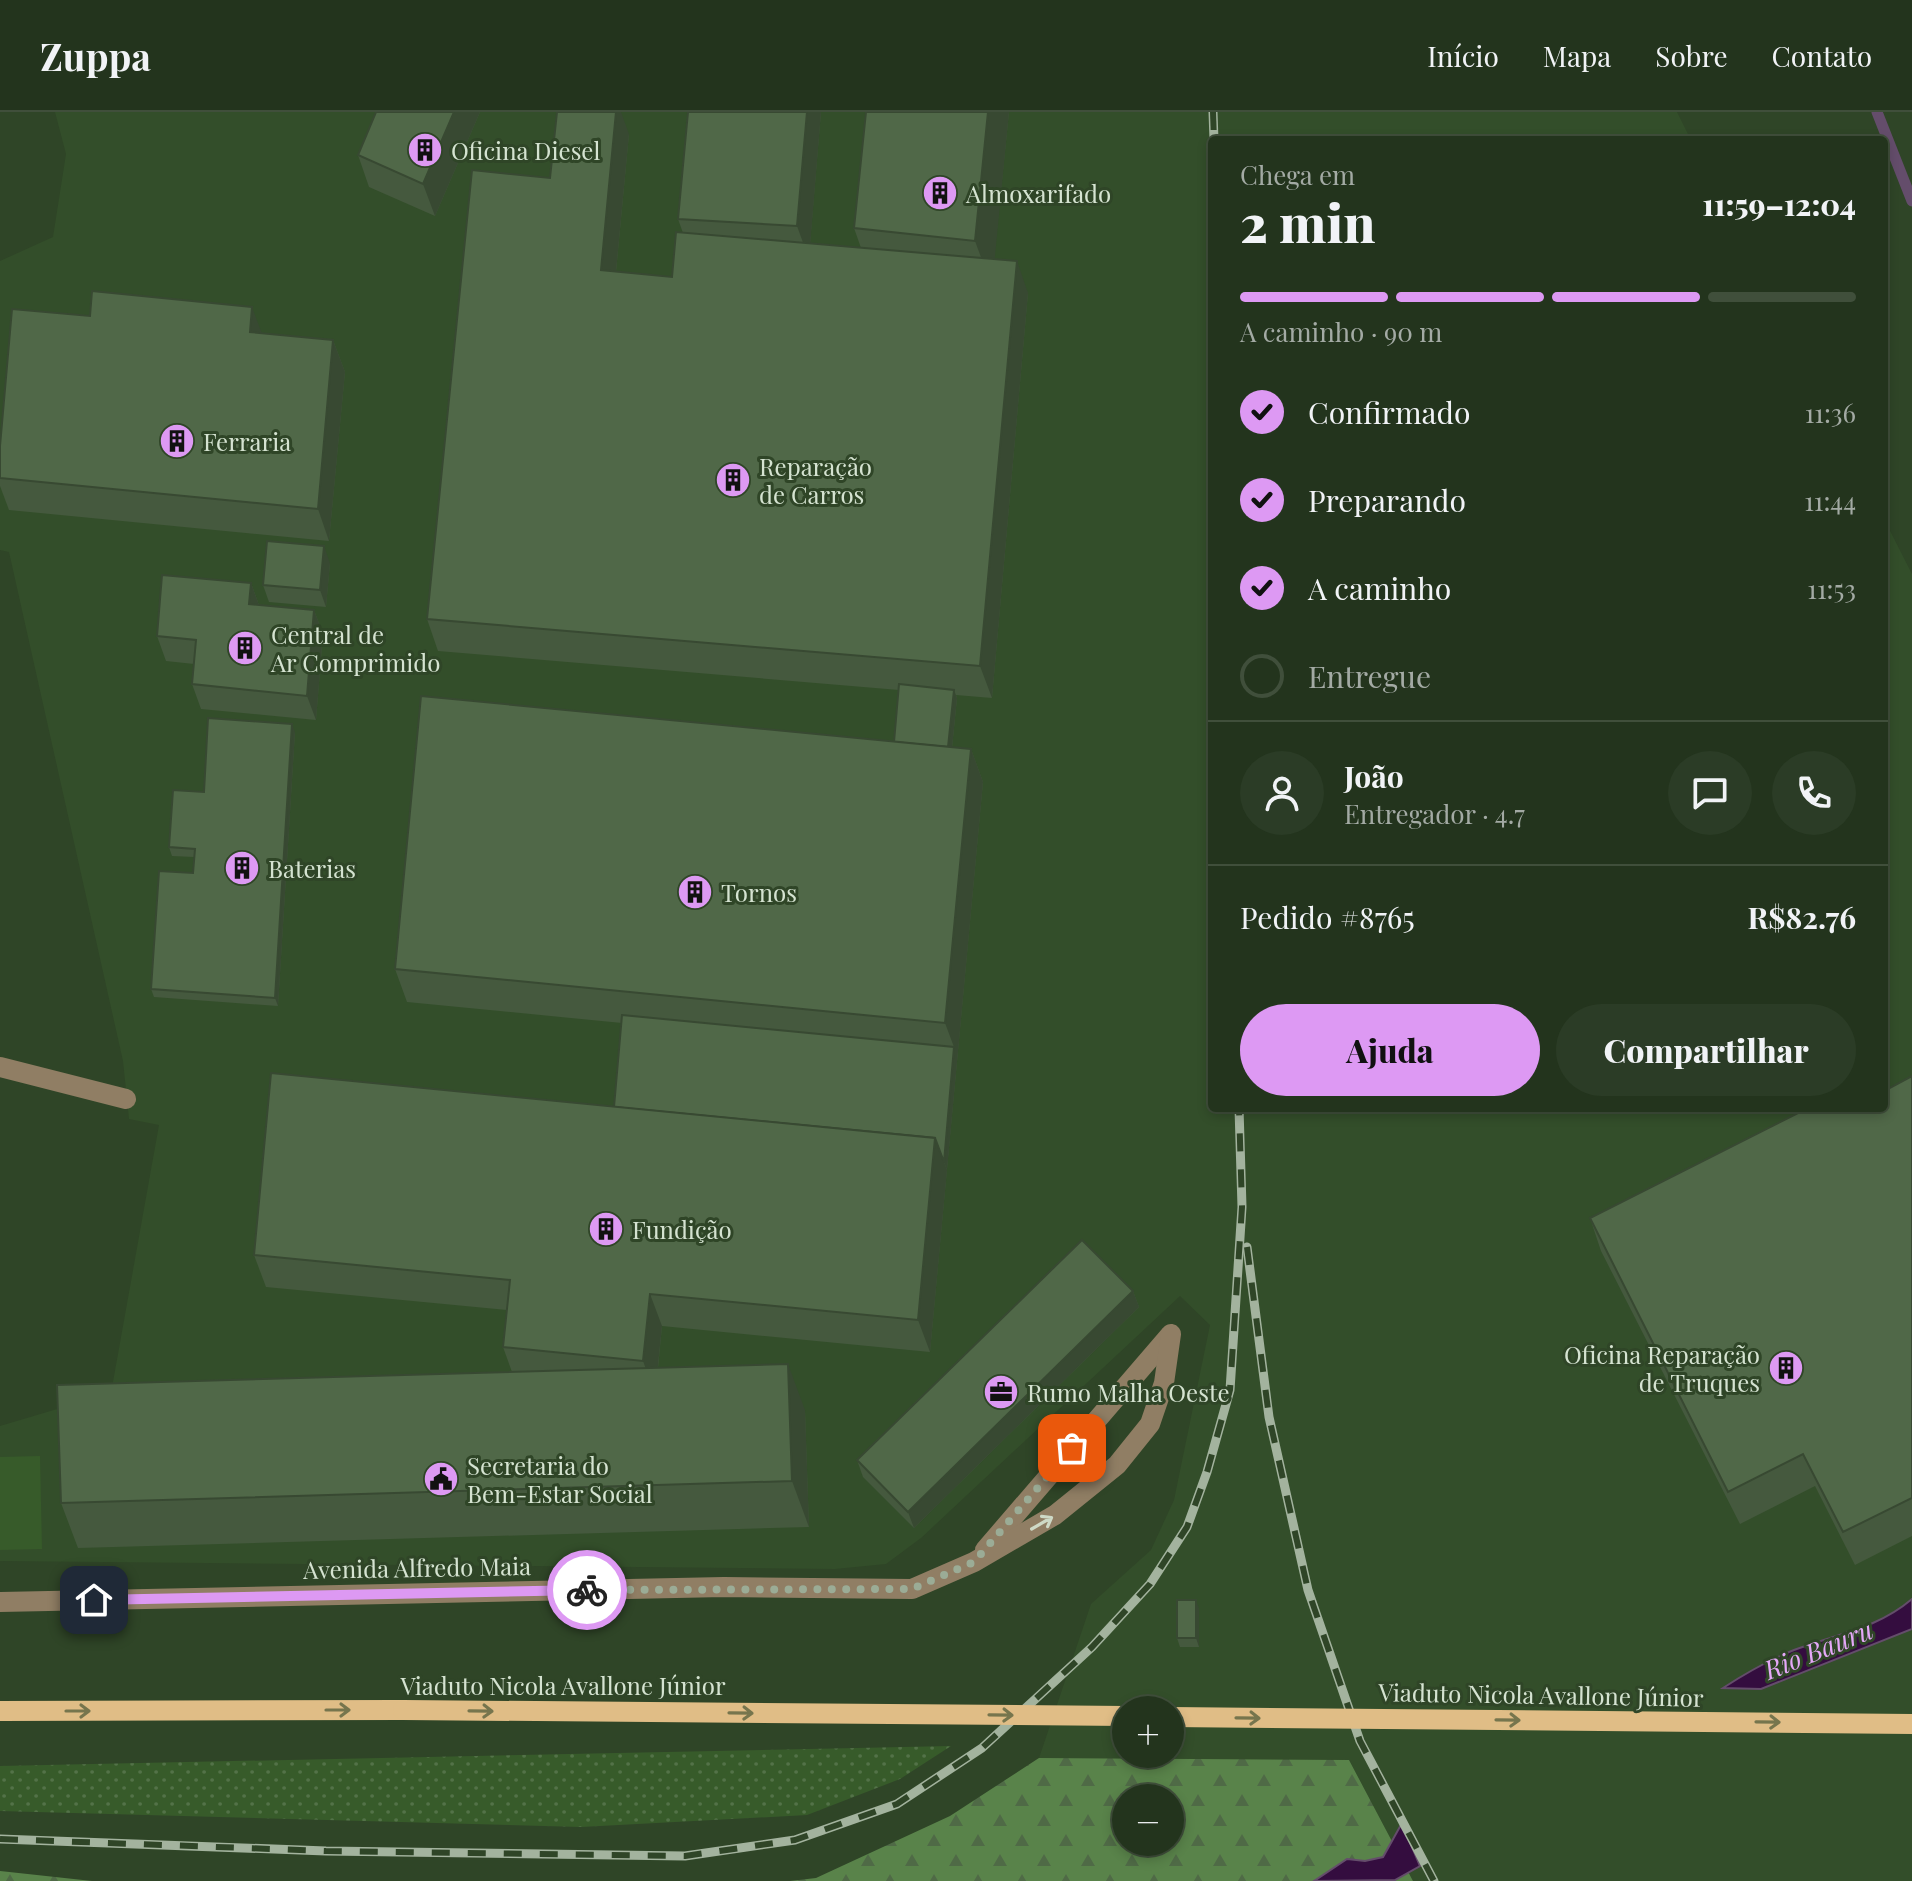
<!DOCTYPE html>
<html lang="pt">
<head>
<meta charset="utf-8">
<style>
	:root { --surface:#23341d; --page:#2b3c26; --text:#f1f3f6; --muted:#a3aaa4; --line:#404f3b; --accent:#dd99f3 }
	body { margin:0; font-family:"Playfair Display",serif; background:var(--page); color:var(--text); height:100vh; display:flex; flex-direction:column; font-size:30px; white-space:nowrap }
	* { box-sizing:border-box; margin:0 }
	p { font-size:26px; color:var(--muted) }
	.icon { flex:none; width:44px; height:44px; fill:none; stroke:currentColor; stroke-width:2; stroke-linecap:round; stroke-linejoin:round }
	.map { position:relative; flex:1; overflow:hidden }
	.sheet { position:absolute; left:1208px; top:24px; width:680px; height:976px; display:flex; flex-direction:column; background:var(--surface); border-radius:8px; box-shadow:0 4px 12px #0003,0 0 0 2px var(--line) }
	.sheet>* { flex:none }
	.buttons { position:absolute; left:1112px; top:1584px; display:grid; gap:16px }
	.buttons a { display:grid; place-items:center; width:72px; height:72px; border-radius:50%; background:var(--surface); box-shadow:0 4px 12px #0003,0 0 0 2px var(--line); font-size:40px }
	.pin { position:absolute; display:grid; place-items:center; width:68px; height:68px; color:#fff; margin:-34px; border-radius:16px; box-shadow:0 4px 12px #0006 }
	.courier { position:absolute; display:grid; place-items:center; width:80px; height:80px; margin:-40px; border:6px solid #dd99f3; border-radius:50%; background:#fff; color:#222; box-shadow:0 2px 10px #0007 }
	.headline em { font-style:normal; font-weight:800 }
	.headline div { display:flex; flex-direction:column-reverse }
	.headline { display:flex; align-items:center; justify-content:space-between; height:136px; padding:0 32px }
	h1 { font-size:52px; font-weight:800; line-height:60px }
	.bar { display:grid; grid-template-columns:repeat(4,1fr); gap:12px 8px; align-content:center; height:96px; padding:0 32px }
	.bar i { height:10px; border-radius:6px; background:var(--line) }
	.bar .current { background:var(--accent) }
	.bar p { grid-column:span 4 }
	.line { display:flex; align-items:center; gap:20px; padding:0 32px; border-top:2px solid var(--line) }
	.line div { flex:1 }
	.round { display:grid; place-items:center; flex:none; width:84px; height:84px; border-radius:42px; background:var(--page) }
	ol { padding:0 32px; list-style:none }
	li { display:flex; align-items:center; gap:24px; height:88px }
	li p { margin-inline-start:auto }
	li .icon { padding:8px; border-radius:50%; background:var(--accent); color:#111; stroke-width:4 }
	li:last-child { color:var(--muted) }
	li i { width:44px; height:44px; border:4px solid var(--line); border-radius:50% }
	.cta { display:flex; gap:16px; margin-top:auto; padding:16px 32px }
	.cta a { flex:1; height:92px; border-radius:48px; background:var(--accent); color:#111; font-size:32px; font-weight:800; line-height:92px; text-align:center }
	.cta a+a { background:var(--page); color:var(--text) }
	header { display:flex; align-items:center; gap:48px; box-sizing:border-box; height:112px; padding:0 40px; background:var(--surface); border-bottom:2px solid var(--line) }
	header strong { font-size:38px }
	nav { display:flex; gap:44px; margin-inline-start:auto; font-size:28px }
	.map>svg:first-child { display:block }
	.built { fill:#334e2a; fill-rule:evenodd }
	.grass { fill:url(#grass-dots) }
	.forest { fill:url(#forest-firs); fill-rule:evenodd }
	.pitch { fill:#375b2a }
	.water { fill:#340d3f; stroke:#644d6b; stroke-width:2 }
	.lines { fill:none; stroke-linecap:round; stroke-linejoin:round }
	.stream { stroke:#644d6b; stroke-width:11 }
	.minor { stroke:#907e64; stroke-width:20 }
	.major { stroke:#e0bd86; stroke-width:20 }
	.rail-casing { stroke:#a3b39e; stroke-width:9 }
	.rail { stroke:#2f4527; stroke-width:6; stroke-dasharray:18; stroke-linecap:butt }
	.major-bridge { stroke:#e0bd86; stroke-width:20 }
	.wall { fill:#45593e }
	.shaded-wall { fill:#384932 }
	.building { fill:#506848; stroke:#384932; stroke-width:2 }
	.oneway { stroke:#ced9c6 }
	.oneway2 { stroke:#76754d }
	.done { stroke:#9bac96; stroke-width:8; stroke-dasharray:0 14.4 }
	.route { stroke:#dd99f3; stroke-width:10 }
	.labels { text-anchor:middle; dominant-baseline:central; stroke-width:6; stroke-linejoin:round; paint-order:stroke }
	.poi-label { font-size:24px; fill:#d5e3d1; stroke:#2f4527; text-anchor:start }
	.street-label { font-size:24px; fill:#d5e3d1; stroke:#2f4527 }
	.water-label { font-size:26px; font-style:italic; fill:#e5a8f8; stroke:#2f4527 }
</style>
</head>
<body>
<header>
<strong>Zuppa</strong>
<nav><a>Início</a><a>Mapa</a><a>Sobre</a><a>Contato</a></nav>
</header>
<div class="map">
<svg width="1912" height="1769" viewBox="0 0 1912 1769">
	<defs>
		<pattern id="grass-dots" width="8" height="8" patternUnits="userSpaceOnUse" patternTransform="scale(2)"><rect width="8" height="8" fill="#375b2a"/><path d="M2 2h.1M6 6h.1" fill="none" stroke="#537248" stroke-width="1.8" stroke-linecap="round"/></pattern>
		<pattern id="forest-firs" width="22" height="20" patternUnits="userSpaceOnUse" patternTransform="scale(2)"><rect width="22" height="20" fill="#59834a"/><path d="M5 1l3.5 6h-7zM16 11l3.5 6h-7z" fill="#4f6a46"/></pattern>
	</defs>
	<rect width="100%" height="100%" fill="#2f4527"/>
	<path class="built" d="M55 0H1677L1691 28H1212V996H1884V407L1912 462V1769H1413L1349 1648 1039 1646 1091 1492 1151 1438 1174 1388 1210 1213 1180 1184 921 1426 886 1452 835 1457 0 1449V1314L111 1281 159 1013 129 1007 123 949 9 440 0 438V149L53 125 66 42ZM1126 1598H1170V1642H1126Z"/>
	<polygon class="grass" points="951,1634 900,1667 807,1703 581,1715 0,1699 0,1654"/>
	<g class="forest">
		<path d="M1039 1646 1349 1648 1413 1769H790L816 1766 950 1704ZM1126 1686H1170V1730H1126Z"/>
		<polygon points="0,1759 92,1769 0,1769"/>
	</g>
	<polygon class="pitch" points="40,1344 42,1437 0,1438 0,1345"/>
	<g class="water">
		<path d="M1912 1487V1517L1761 1577 1723 1576C1746 1561 1769 1548 1794 1538 1836 1522 1877 1517 1912 1487Z"/>
		<polygon points="1402,1711 1420,1754 1395,1768 1314,1769 1347,1747 1365,1749 1383,1745"/>
	</g>
	<g class="lines">
		<polyline class="stream" points="1877,0 1912,89"/>
		<g class="minor">
			<polyline points="0,955 126,987"/>
			<polyline points="985,1438 1170,1223"/>
			<polyline points="0,1490 724,1475 912,1477 974,1450 1055,1403 1117,1353 1150,1312 1164,1271 1171,1222"/>
		</g>
		<polyline class="major" points="0,1599 403,1598"/>
		<g class="rail-casing">
			<g id="rail">
				<polyline points="1213,0 1214,28"/>
				<polyline points="1247,1135 1269,1305 1308,1478 1360,1629 1434,1769"/>
				<polyline points="0,1727 326,1739 685,1744 795,1728 897,1692 982,1636 1092,1535 1150,1472 1187,1415 1207,1360 1230,1278 1242,1095 1239,996"/>
			</g>
		</g>
		<use href="#rail" class="rail"/>
		<g class="major-bridge">
			<polyline points="403,1598 1126,1604"/>
			<polyline points="1170,1605 1912,1612"/>
		</g>
	</g>
	<g class="wall">
		<polygon points="376,0 480,0 435,104 369,75 358,43"/>
		<polygon points="688,0 821,0 810,132 861,136 854,116 866,0 1009,0 994,147 1028,181 992,586 956,583 957,586 952,636 971,637 983,670 930,1240 662,1214 658,1256 805,1298 809,1415 78,1436 61,1391 512,1260 503,1235 507,1198 266,1175 254,1143 614,995 622,911 407,890 395,857 894,630 899,578 438,539 427,507 550,66 629,22 616,160 672,165 683,121 678,107"/>
		<polygon points="261,221 333,228 345,260 329,429 9,398 0,374 0,334"/>
		<polygon points="330,451 326,495 269,490 263,473"/>
		<polygon points="251,471 259,493 314,498 323,522 316,608 201,597 192,572 194,552 166,549 157,524"/>
		<polygon points="295,620 278,894 154,885 151,877 193,761 194,745 172,744 169,735 204,680"/>
		<polygon points="1912,964 1912,1424 1855,1453 1815,1374 1740,1412 1601,1139 1590,1106 1805,997 1805,996 1884,996 1890,976"/>
		<polygon points="1133,1179 1139,1195 914,1416 863,1365 857,1348"/>
		<polygon points="1199,1496 1199,1535 1180,1535 1177,1526"/>
	</g>
	<g class="shaded-wall">
		<polygon points="454,0 480,0 435,104 423,72"/>
		<polygon points="616,0 621,0 629,22 613,191 601,158"/>
		<polygon points="807,0 821,0 809,147 797,114"/>
		<polygon points="988,0 1009,0 992,175 975,129"/>
		<polygon points="1017,149 1028,181 992,586 980,554"/>
		<polygon points="252,195 264,227 250,220"/>
		<polygon points="333,228 345,260 329,429 318,397"/>
		<polygon points="324,434 330,451 326,495 320,478"/>
		<polygon points="251,471 260,496 249,492"/>
		<polygon points="314,498 323,522 316,608 307,584"/>
		<polygon points="954,578 957,586 949,666 946,658"/>
		<polygon points="292,612 295,620 278,894 275,886"/>
		<polygon points="971,637 983,670 947,1058 944,1050 954,935 945,911"/>
		<polygon points="935,1026 947,1058 930,1240 918,1208"/>
		<polygon points="1133,1179 1139,1195 914,1416 908,1400"/>
		<polygon points="650,1182 662,1214 655,1282 643,1249"/>
		<polygon points="788,1252 805,1298 809,1415 792,1369"/>
		<polygon points="1196,1488 1199,1496 1199,1535 1196,1526"/>
	</g>
	<g class="building">
		<polygon points="376,0 454,0 423,72 358,43"/>
		<polygon points="557,0 616,0 601,158 672,165 676,120 1017,149 980,554 427,507 472,58 550,66"/>
		<polygon points="688,0 807,0 797,114 678,107"/>
		<polygon points="866,0 988,0 975,129 854,116"/>
		<polygon points="92,179 252,195 250,220 333,228 318,397 0,366 0,334 12,197 90,204"/>
		<polygon points="267,429 324,434 320,478 263,473"/>
		<polygon points="162,463 251,471 249,492 314,498 307,584 192,572 196,528 157,524"/>
		<polygon points="899,572 954,578 948,635 894,630"/>
		<polygon points="421,584 971,637 945,911 395,857"/>
		<polygon points="208,606 292,612 275,886 151,877 159,759 193,761 195,737 169,735 173,678 204,680"/>
		<polygon points="622,903 954,935 944,1050 935,1026 614,995"/>
		<polygon points="271,961 935,1026 918,1208 650,1182 643,1249 503,1235 510,1168 254,1143"/>
		<polygon points="1884,964 1890,976 1912,964 1912,1386 1843,1420 1803,1342 1728,1380 1590,1106 1808,996 1884,996"/>
		<polygon points="1082,1128 1133,1179 908,1400 857,1348"/>
		<polygon points="788,1252 792,1369 61,1391 57,1273"/>
		<rect x="1177" y="1488" width="19" height="38"/>
	</g>
	<defs><path id="oneway-shaft" d="M-6 0H5M1.5-3L5.5 0L1.5 3" fill="none" stroke-width="1.6" stroke-linecap="round" stroke-linejoin="round" transform="scale(2)"/></defs>
	<use class="oneway" href="#oneway-shaft" transform="translate(1042 1411) rotate(-30)"/>
	<g class="oneway2">
		<use href="#oneway-shaft" transform="translate(338 1598)"/>
		<use href="#oneway-shaft" transform="translate(78 1599)"/>
		<use href="#oneway-shaft" transform="translate(481 1599) rotate(1)"/>
		<use href="#oneway-shaft" transform="translate(741 1601) rotate(1)"/>
		<use href="#oneway-shaft" transform="translate(1001 1603) rotate(1)"/>
		<use href="#oneway-shaft" transform="translate(1248 1606) rotate(1)"/>
		<use href="#oneway-shaft" transform="translate(1508 1608) rotate(1)"/>
		<use href="#oneway-shaft" transform="translate(1768 1610) rotate(1)"/>
	</g>
	<g class="lines">
		<polyline class="done" points="587,1478 912,1477 974,1450 1072,1336"/>
		<polyline class="route" points="94,1488 587,1478"/>
	</g>
	<defs>
		<g id="building-disc" transform="scale(1.8)"><circle r="9.5" fill="#dd99f3" stroke="#2f4527"/><path d="M-4-6H4V6H1V3H-1V6H-4ZM-2.5-4.3h1.7v1.8h-1.7ZM.8-4.3h1.7v1.8H.8ZM-2.5-1h1.7V.8h-1.7ZM.8-1h1.7V.8H.8Z" fill="#111"/></g>
		<g id="office-disc" transform="scale(1.8)"><circle r="9.5" fill="#dd99f3" stroke="#2f4527"/><path d="M-6-3h4V-5.5h4V-3h4V5H-6ZM-1-4.5V-3h2v-1.5ZM-6 0V1H6V0Z" fill="#111"/></g>
		<g id="civic-disc" transform="scale(1.8)"><circle r="9.5" fill="#dd99f3" stroke="#2f4527"/><path d="M-.6-6.5H3V-4.5H.6V-3L4-1V1h2V6H-6V1h2V-1L-.6-3ZM-1.2 2.5V6h2.4V2.5Z" fill="#111"/></g>
	</defs>
	<g fill-rule="evenodd">
		<use href="#building-disc" x="425" y="38"/>
		<use href="#building-disc" x="940" y="81"/>
		<use href="#building-disc" x="177" y="329"/>
		<use href="#building-disc" x="733" y="368"/>
		<use href="#building-disc" x="245" y="536"/>
		<use href="#building-disc" x="242" y="756"/>
		<use href="#building-disc" x="695" y="780"/>
		<use href="#building-disc" x="606" y="1117"/>
		<use href="#building-disc" x="1786" y="1256"/>
		<use href="#office-disc" x="1001" y="1280"/>
		<use href="#civic-disc" x="441" y="1367"/>
	</g>
	<g class="labels">
		<g class="poi-label">
			<text x="451" y="38">Oficina Diesel</text>
			<text x="966" y="81">Almoxarifado</text>
			<text x="203" y="329">Ferraria</text>
			<text x="759" y="354">Reparação<tspan x="759" dy="28">de Carros</tspan></text>
			<text x="271" y="522">Central de<tspan x="271" dy="28">Ar Comprimido</tspan></text>
			<text x="268" y="756">Baterias</text>
			<text x="721" y="780">Tornos</text>
			<text x="632" y="1117">Fundição</text>
			<text x="1760" y="1242" text-anchor="end">Oficina Reparação<tspan x="1760" dy="28">de Truques</tspan></text>
			<text x="1027" y="1280">Rumo Malha Oeste</text>
			<text x="467" y="1353">Secretaria do<tspan x="467" dy="28">Bem-Estar Social</tspan></text>
		</g>
		<g class="street-label">
			<text transform="translate(417 1455) rotate(-1)">Avenida Alfredo Maia</text>
			<text x="563" y="1573">Viaduto Nicola Avallone Júnior</text>
			<text transform="translate(1541 1582) rotate(1)">Viaduto Nicola Avallone Júnior</text>
		</g>
		<g class="water-label">
			<text transform="translate(1818 1537) rotate(-22)">Rio Bauru</text>
		</g>
	</g>
</svg>
<div class="buttons">
<a>+</a>
<a>−</a>
</div>
<div class="pin" style="left:1072px;top:1336px;background:#ea580c"><svg class="icon" aria-label="bag" viewBox="0 0 24 24"><path d="M5 8h14l-1 12H6zM9 8a3 3 0 0 1 6 0"/></svg></div>
<div class="pin" style="left:94px;top:1488px;background:#1f2937"><svg class="icon" aria-label="home" viewBox="0 0 24 24"><path d="M3 11l9-7 9 7M6 9v11h12V9"/></svg></div>
<div class="courier" style="left:587px;top:1478px"><svg class="icon" aria-label="bike" viewBox="0 0 24 24"><circle cx="6" cy="16" r="4"/><circle cx="18" cy="16" r="4"/><path d="M6 16l4-8h5l3 8M10 8l3 8H6M13 5h3"/></svg></div>
<section class="sheet">
<div class="headline"><div><h1>2 min</h1><p>Chega em</p></div><em>11:59–12:04</em></div>
<div class="bar"><i class="current"></i><i class="current"></i><i class="current"></i><i></i><p>A caminho · 90 m</p></div>
<ol>
<li><svg class="icon" aria-label="check" viewBox="0 0 24 24"><path d="M5 12l5 5 9-10"/></svg>Confirmado<p>11:36</p></li>
<li><svg class="icon" aria-label="check" viewBox="0 0 24 24"><path d="M5 12l5 5 9-10"/></svg>Preparando<p>11:44</p></li>
<li><svg class="icon" aria-label="check" viewBox="0 0 24 24"><path d="M5 12l5 5 9-10"/></svg>A caminho<p>11:53</p></li>
<li><i></i>Entregue</li>
</ol>
<div class="line" style="height:144px"><a class="round"><svg class="icon" aria-label="person" viewBox="0 0 24 24"><circle cx="12" cy="8" r="4"/><path d="M4 21q1-7 8-7t8 7"/></svg></a><div><b>João</b><p>Entregador · 4.7</p></div><a class="round"><svg class="icon" aria-label="chat" viewBox="0 0 24 24"><path d="M4 5h16v11H9l-5 4z"/></svg></a><a class="round"><svg class="icon" aria-label="phone" viewBox="0 0 24 24"><path d="M5 4h4l2 5-3 2q2 4 5 5l2-3 5 2v4C11 20 4 13 5 4z"/></svg></a></div>
<div class="line" style="height:104px"><div>Pedido #8765</div><b>R$82.76</b></div>
<div class="cta"><a>Ajuda</a><a>Compartilhar</a></div>
</section>
</div>
</body>
</html>
